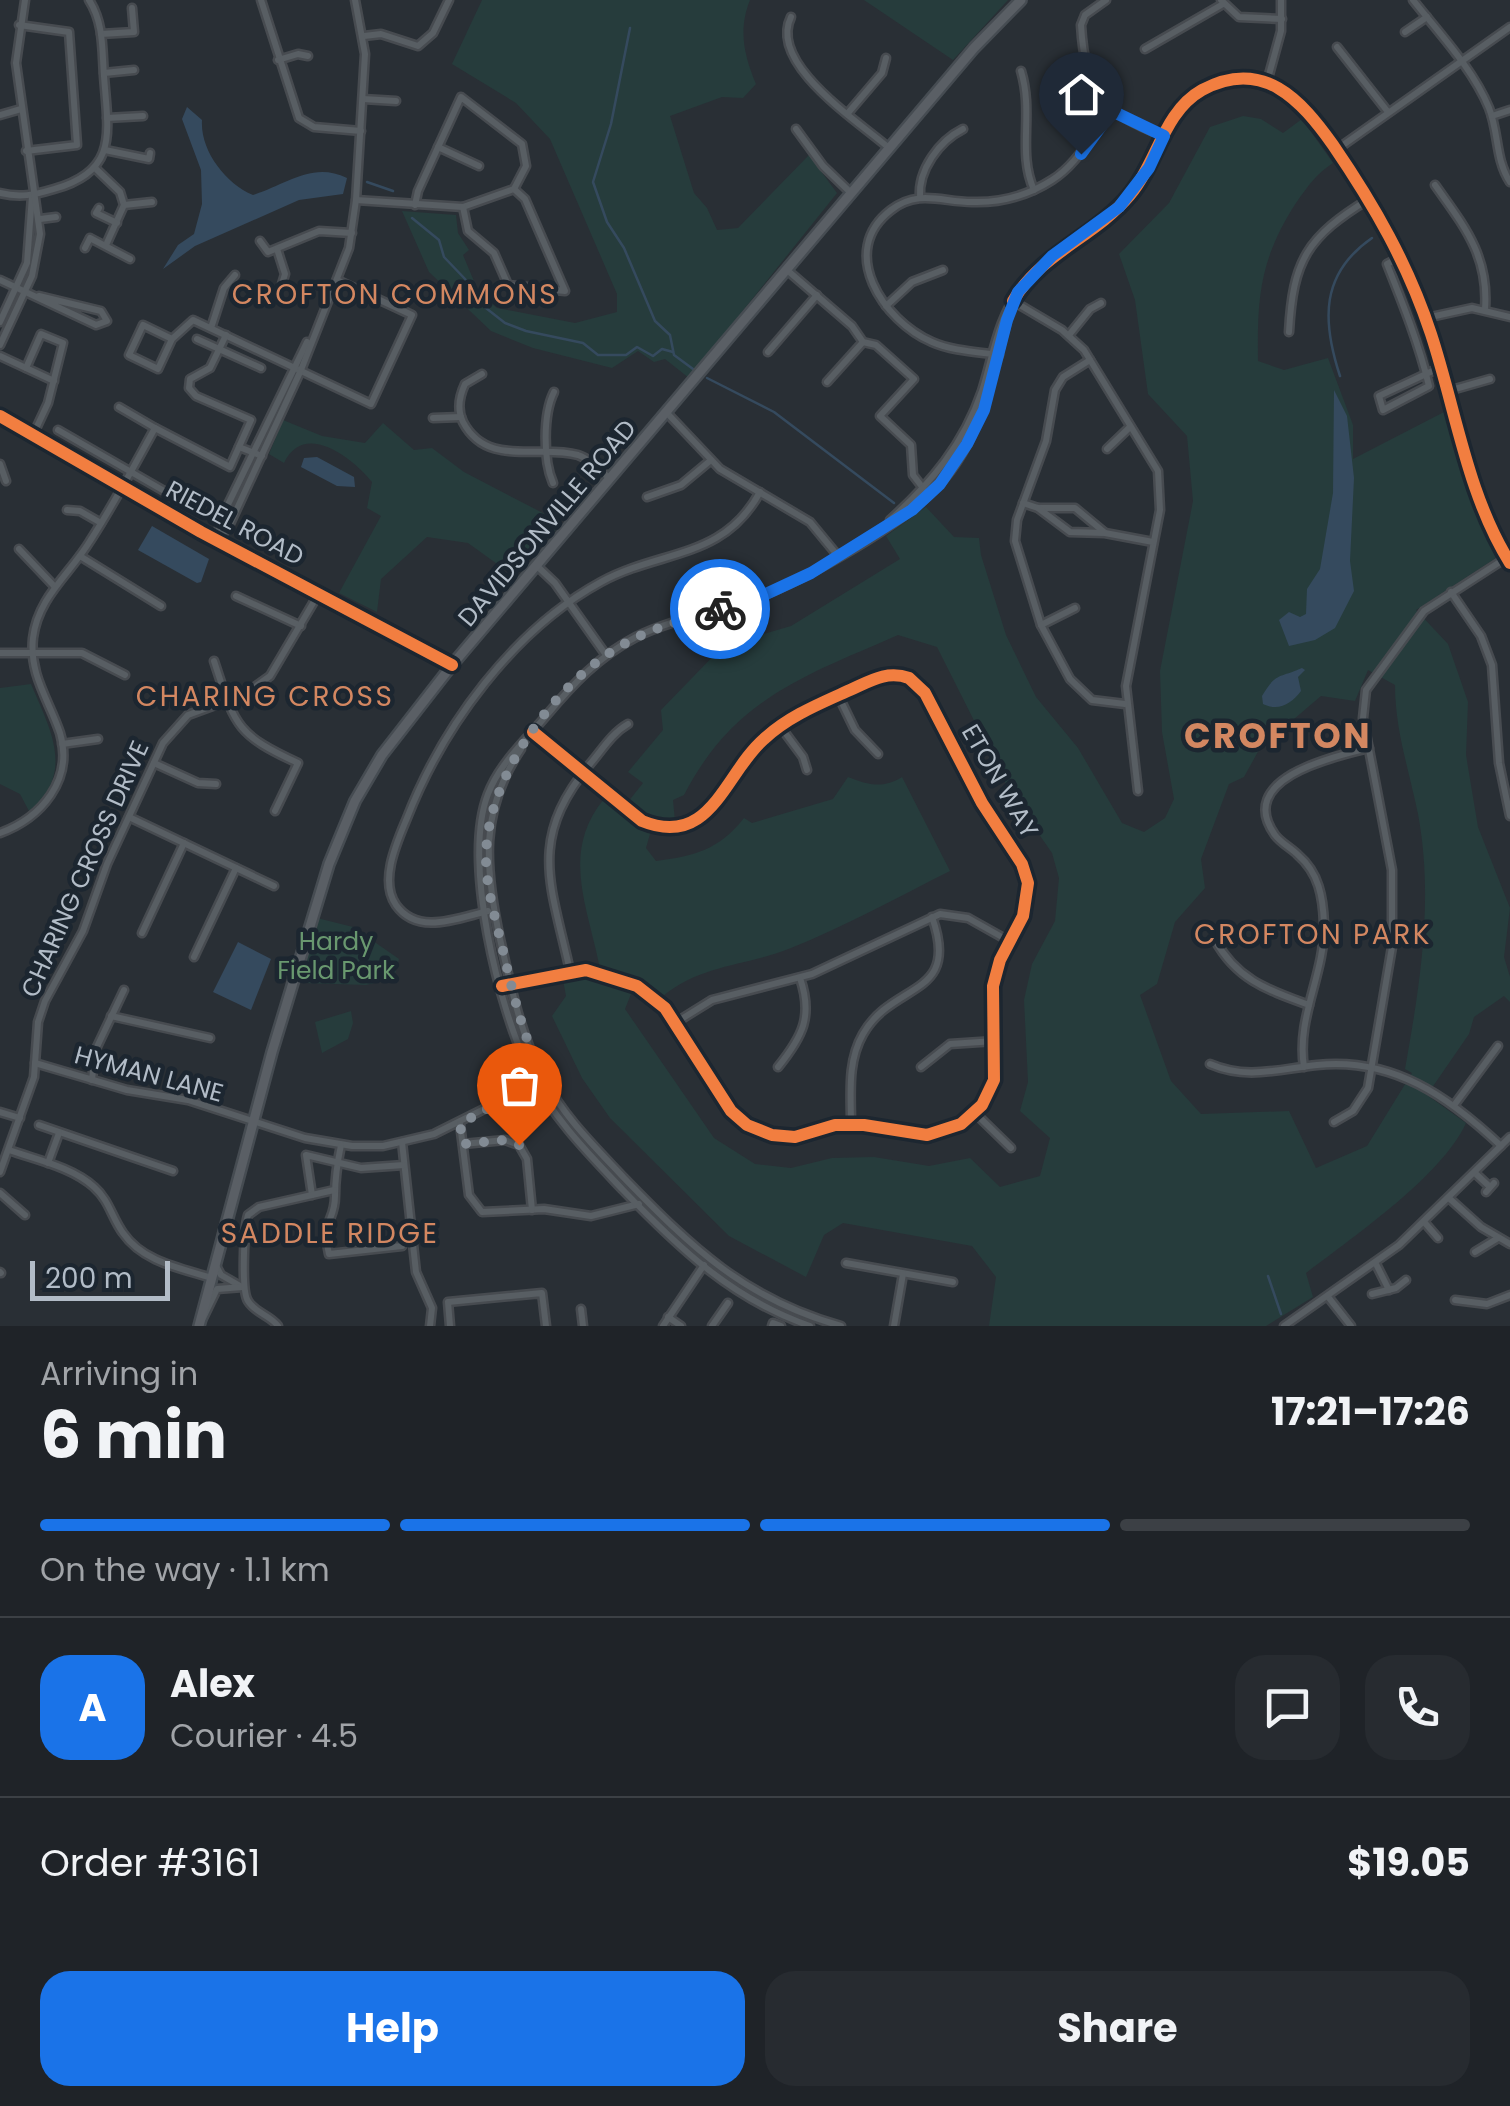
<!DOCTYPE html>
<html lang="en">
<head>
<meta charset="utf-8">
<style>
	:root { --surface:#1f2328; --page:#272b30; --text:#f1f3f6; --muted:#a1a4a8; --line:#3c4045; --accent:#1a73e8 }
	body { margin:0; font-family:Poppins,sans-serif; background:var(--page); color:var(--text); height:100vh; display:flex; flex-direction:column; font-size:38px; white-space:nowrap }
	* { box-sizing:border-box; margin:0 }
	p { font-size:32px; color:var(--muted) }
	.icon { flex:none; width:55px; height:55px; fill:none; stroke:currentColor; stroke-width:2; stroke-linecap:round; stroke-linejoin:round }
	.map { position:relative; height:1326px; overflow:hidden }
	.drawer { display:flex; flex-direction:column; background:var(--surface); flex:1 }
	.drawer>* { flex:none }
	.scale { position:absolute; left:30px; bottom:25px; width:140px; box-sizing:border-box; padding-left:10px; border:5px solid #b2bcc7; border-top:0; font-size:28px; line-height:35px; white-space:nowrap; color:#b2bcc7; -webkit-text-stroke:8px #1c2630; paint-order:stroke }
	.pin { position:absolute; display:grid; place-items:center; width:85px; height:85px; color:#fff; margin:-102px -42px; border-radius:50% 50% 50% 0; rotate:-45deg; box-shadow:0 0 10px #0007 }
	.pin .icon { rotate:45deg }
	.courier { position:absolute; display:grid; place-items:center; width:100px; height:100px; margin:-50px; border:8px solid #1a73e8; border-radius:50%; background:#fff; color:#222; box-shadow:0 2px 12px #0007 }
	.summary em { font-style:normal; font-weight:700 }
	.summary div { display:flex; flex-direction:column-reverse }
	.summary { display:flex; align-items:center; justify-content:space-between; height:170px; padding:0 40px }
	h1 { font-size:65px; font-weight:700; line-height:75px }
	.bar { display:grid; grid-template-columns:repeat(4,1fr); gap:15px 10px; align-content:center; height:120px; padding:0 40px }
	.bar i { height:12px; border-radius:8px; background:var(--line) }
	.bar .current { background:var(--accent) }
	.bar p { grid-column:span 4 }
	.line { display:flex; align-items:center; gap:25px; padding:0 40px; border-top:2px solid var(--line) }
	.line div { flex:1 }
	.round { display:grid; place-items:center; flex:none; width:105px; height:105px; border-radius:30px; background:var(--page) }
	.cta { display:flex; gap:20px; margin-top:auto; padding:20px 40px }
	.cta a { flex:1; height:115px; border-radius:30px; background:var(--accent); color:#fff; font-size:40px; font-weight:700; line-height:115px; text-align:center }
	.cta a+a { background:var(--page); color:var(--text) }
	.map>svg:first-child { display:block }
	.green { fill:#263c3c; fill-rule:evenodd }
	.water { fill:#354a5e }
	.lines { fill:none; stroke-linecap:round; stroke-linejoin:round }
	.stream { stroke:#354a5e; stroke-width:2.5 }
	.minor-casing { stroke:#474b50; stroke-width:11 }
	.major-casing { stroke:#464c52; stroke-width:14 }
	.minor { stroke:#585e63; stroke-width:6 }
	.major { stroke:#5a5f65; stroke-width:9 }
	.cycleway-casing { stroke:#1c2630; stroke-width:19 }
	.cycleway { stroke:#f27e40; stroke-width:12 }
	.done { stroke:#828b94; stroke-width:10; stroke-dasharray:0 18 }
	.route { stroke:#1a73e8; stroke-width:12 }
	.labels { text-anchor:middle; dominant-baseline:central; stroke-width:9; stroke-linejoin:round; paint-order:stroke }
	.street-label { font-size:25px; fill:#b2bcc7; stroke:#1c2630 }
	.park-label { font-size:25px; fill:#69986f; stroke:#1c2630 }
	.neighbourhood-label { font-size:28px; letter-spacing:2.5px; fill:#d38761; stroke:#1c2630 }
	.district-label { font-size:35px; font-weight:bold; letter-spacing:2.5px; fill:#d38761; stroke:#1c2630 }
</style>
</head>
<body>
<div class="map">
<svg width="1510" height="1326" viewBox="0 0 1510 1326">
	<rect width="100%" height="100%" fill="#292f35"/>
	<g class="green">
		<path d="M482 0H750C738 30 744 55 756 84L743 98 722 97 670 116 694 193 707 208 717 230 738 228 809 155 837 193 689 378 665 359 654 362 638 351 612 368 533 348 491 331 429 272 402 211 456 215 458 233 469 250 463 255 479 293 497 308 575 323 617 312V294L550 139 516 103 452 64Z"/>
		<polygon points="864,0 1008,0 953,60"/>
		<path d="M1243 116 1261 119 1283 133 1302 119 1333 163C1316 174 1308 186 1296 203 1260 259 1257 296 1258 361L1284 370 1328 358 1353 425V459L1444 412 1467 492 1496 558 1416 610 1448 644 1468 702 1466 755 1478 827 1510 908 1504 957 1510 977V1002L1504 996 1474 1017 1469 1034 1427 1095 1466 1123C1442 1176 1353 1237 1306 1273L1313 1297 1266 1326H989L996 1277 972 1246 843 1223 824 1235 806 1277 729 1236 610 1118 582 1078 552 1016 566 996 563 980 596 979 599 964C587 905 561 851 604 799L620 812 643 783 628 772 663 730 661 710 723 646 791 626 900 559 886 536 926 507 954 537 979 538 981 555 1006 635 1036 697 1078 748 1122 823 1144 832 1165 818 1174 799 1162 732 1160 671 1193 501 1187 436 1148 394 1135 300 1119 254 1169 203 1210 127ZM898 635 937 647 1011 794 1052 853 1059 878 1055 921 1032 964 1024 1000 1028 1082 1020 1111 1050 1138 1040 1176 1000 1187 970 1158 929 1166 874 1157 832 1158 791 1168 755 1164 714 1138 625 1009 637 979 663 996C702 964 747 966 791 948 846 926 898 897 950 871L902 777C883 789 868 785 848 777L833 799 752 823 744 818C719 850 694 856 656 861L646 848 654 820 675 821 673 800 684 795C734 698 805 676 898 635ZM1368 670 1395 685C1395 730 1409 770 1418 814 1434 899 1420 985 1405 1069L1412 1073 1367 1146 1316 1168 1289 1111 1201 1114 1171 1081 1140 995 1157 984 1175 922 1205 888 1201 859 1229 784 1244 777 1260 748 1321 696 1355 701Z"/>
		<path d="M283 420 322 436 365 443 383 423 414 450 432 448 464 472 562 523 514 576 468 543 427 537 381 579 377 612 339 593 381 516 367 508 372 482C353 458 304 420 284 463L269 454Z"/>
		<path d="M31 684C50 729 76 773 29 811L20 794 0 784V688Z"/>
		<polygon points="317,918 353,927 399,959 394,978 366,985 303,983 305,952"/>
		<polygon points="351,1011 353,1023 348,1039 322,1053 315,1022"/>
	</g>
	<g class="water">
		<path d="M187 107 202 120C200 150 225 183 253 195 286 185 312 161 347 178L343 194 299 200 195 246 163 269 178 245 194 234 202 204 201 170 182 119Z"/>
		<polygon points="1334,390 1347,416 1354,478 1350,561 1354,591 1335,628 1315,640 1289,646 1279,620 1289,612 1300,617 1306,614 1307,589 1320,569 1333,493"/>
		<polygon points="317,457 354,477 355,487 337,486 301,467 304,458"/>
		<polygon points="152,526 209,559 201,582 197,583 138,550"/>
		<path d="M1302 668 1305 670 1298 677 1301 691C1292 703 1279 712 1263 704L1262 696C1276 672 1280 678 1302 668Z"/>
		<polygon points="238,942 271,959 251,1010 213,992"/>
	</g>
	<g class="lines">
		<g class="stream">
			<polyline points="630,28 611,124 593,182 607,222 624,248 655,321 670,335 674,355 693,369"/>
			<polyline points="367,182 393,191"/>
			<polyline points="412,218 439,240 444,257 466,280 477,301 505,323 526,331 583,343 598,355 626,355 637,347 653,356 662,349 673,352"/>
			<path d="M1340 376C1322 321 1320 274 1372 238"/>
			<polyline points="707,378 774,412 894,503"/>
			<polyline points="1268,1276 1281,1314"/>
		</g>
		<g class="minor-casing">
			<g id="minor">
				<polyline points="261,0 299,118 314,127 361,131"/>
				<path d="M1106 0 1085 15 1081 25C1085 92 1103 113 1164 136"/>
				<polyline points="1221,0 1239,17 1282,19"/>
				<path d="M1413 0C1439 33 1473 69 1489 108 1499 133 1495 159 1510 182"/>
				<path d="M791 17C768 64 858 121 889 148"/>
				<polyline points="19,25 69,32 77,145 26,151"/>
				<polyline points="1405,32 1427,17"/>
				<polyline points="101,34 134,32 132,8"/>
				<polyline points="364,36 381,34 418,46 433,33 449,0"/>
				<polyline points="1337,47 1388,112"/>
				<polyline points="1145,49 1223,4"/>
				<polyline points="278,60 298,54 308,56"/>
				<path d="M1021 71C1034 114 1017 152 1034 190"/>
				<polyline points="104,73 134,70"/>
				<polyline points="1267,82 1281,31 1281,0"/>
				<polyline points="363,99 396,101"/>
				<polyline points="848,113 882,73 886,58"/>
				<polyline points="0,115 21,109"/>
				<polyline points="1492,116 1510,110"/>
				<polyline points="107,118 143,116"/>
				<polyline points="796,129 823,166 851,193"/>
				<polyline points="438,147 479,166"/>
				<polyline points="105,150 149,159 150,153"/>
				<polyline points="1336,150 1510,27"/>
				<polyline points="95,168 120,192 124,205 106,245"/>
				<path d="M1435 185C1464 226 1489 256 1485 309"/>
				<path d="M0 193C20 198 34 195 54 189 119 171 108 132 104 76 102 50 104 23 89 0"/>
				<path d="M920 197C918 170 939 141 963 129"/>
				<polyline points="356,200 463,207 514,189"/>
				<polyline points="124,205 152,202"/>
				<polyline points="415,205 418,191 461,97 522,144 526,166 514,189"/>
				<polyline points="463,207 468,231 494,253 508,285 565,291 525,199 514,189"/>
				<polyline points="99,208 96,213 117,223"/>
				<polyline points="40,219 56,217"/>
				<polyline points="260,241 268,252 319,231 352,233"/>
				<polyline points="85,248 90,238 130,259"/>
				<polyline points="277,249 285,274 282,284"/>
				<path d="M1401 257 1387 264C1403 304 1419 344 1429 386L1383 410 1379 396 1441 367"/>
				<polyline points="787,270 852,326 863,342 876,345 914,379 880,416 911,445 913,475 923,488"/>
				<polyline points="0,280 96,325 107,321 101,311 39,296"/>
				<polyline points="1013,301 1062,330 1084,350 1158,471 1160,510 1126,686 1138,791"/>
				<polyline points="886,306 912,282 943,270"/>
				<polyline points="1426,318 1472,308 1510,317"/>
				<polyline points="0,322 27,263 32,196"/>
				<polyline points="211,328 224,288 235,275"/>
				<path d="M1289 332C1293 260 1307 237 1369 199"/>
				<polyline points="1069,335 1090,309 1101,303"/>
				<polyline points="172,339 143,325 129,355 158,369 172,339 193,320 371,404 412,315 337,280"/>
				<polyline points="197,339 261,368"/>
				<polyline points="0,345 32,276 40,234 16,63 25,0"/>
				<polyline points="768,352 817,295"/>
				<path d="M999 355C978 352 952 351 932 342 883 321 837 251 891 210 918 189 942 202 972 202 1001 203 1027 196 1052 180 1079 163 1091 134 1111 111"/>
				<polyline points="0,356 54,381"/>
				<polyline points="1090,360 1063,377 1055,390 1046,441 1017,520 1015,541 1041,625 1070,679 1092,700 1125,704"/>
				<polyline points="26,368 41,334 63,343 48,403 33,435"/>
				<path d="M482 374 465 384C459 397 457 410 463 422 487 468 539 444 578 455 590 459 600 470 609 478"/>
				<polyline points="827,382 863,342"/>
				<polyline points="1448,391 1490,379"/>
				<polyline points="119,407 155,428"/>
				<polyline points="667,413 720,469 810,522 838,556"/>
				<polyline points="0,416 201,532 452,665"/>
				<polyline points="433,418 461,417"/>
				<polyline points="58,430 192,507"/>
				<polyline points="239,447 262,456"/>
				<polyline points="1107,449 1130,427"/>
				<polyline points="0,464 6,481"/>
				<path d="M553 483C543 460 543 414 554 392"/>
				<polyline points="647,497 681,485 711,460"/>
				<polyline points="1023,503 1038,508 1075,508 1104,532"/>
				<polyline points="1038,508 1070,532 1105,533 1153,542"/>
				<polyline points="67,510 80,511 101,523"/>
				<path d="M890 520C931 483 964 444 982 391 994 353 997 320 1022 286 1049 251 1091 236 1121 205 1154 171 1161 112 1204 89 1264 57 1302 101 1333 146 1375 206 1409 265 1431 334 1456 411 1467 494 1510 563"/>
				<polyline points="217,540 220,521 307,342"/>
				<polyline points="217,541 229,526 301,370 349,248 356,200 365,54 355,0"/>
				<polyline points="19,549 55,587"/>
				<polyline points="80,556 161,606"/>
				<polyline points="537,566 555,583 606,655"/>
				<polyline points="1451,592 1481,636 1492,665 1499,763 1510,816"/>
				<polyline points="236,596 301,626"/>
				<polyline points="1041,625 1075,608"/>
				<polyline points="0,653 82,653 125,675"/>
				<path d="M214 661C235 725 235 734 298 763L275 811"/>
				<polyline points="838,695 855,730 878,754"/>
				<polyline points="780,726 803,757 807,770"/>
				<polyline points="62,744 98,739"/>
				<path d="M521 749C479 811 485 869 500 939 511 986 520 1034 543 1077 563 1116 594 1146 624 1178 692 1248 745 1299 841 1326"/>
				<polyline points="154,763 198,783 216,784"/>
				<polyline points="129,817 274,886"/>
				<path d="M0 833C41 818 74 780 60 733 49 700 29 675 33 638 38 597 70 574 90 541 114 504 134 466 155 428L230 467 251 420 196 396 189 388 190 379 210 368 226 335"/>
				<path d="M488 911C458 918 418 936 396 905 379 881 397 842 407 818 443 726 513 630 601 582 662 549 723 560 760 492"/>
				<polyline points="142,933 184,843"/>
				<path d="M1215 940C1237 980 1268 990 1309 1005"/>
				<polyline points="194,957 236,868"/>
				<path d="M570 971C551 884 527 840 590 764 602 750 612 733 628 724"/>
				<path d="M502 986 586 970 637 986 665 1008 731 1111 747 1125 772 1135 795 1137 835 1125H864L927 1135 961 1124 982 1105 994 1080 993 986 1000 960 1023 916 1028 883 1022 864 982 803 925 693 909 678C887 670 870 681 850 690 819 704 789 716 764 739 724 774 711 849 642 821L533 732"/>
				<polyline points="111,1016 210,1038"/>
				<polyline points="675,1023 712,1000 812,974 940,914 968,918 1009,941"/>
				<polyline points="35,1063 127,1090 188,1100 305,1138 352,1146 383,1146 434,1134 538,1082"/>
				<path d="M1210 1064C1247 1080 1279 1069 1317 1065 1393 1057 1449 1097 1501 1146"/>
				<path d="M778 1067C803 1036 813 1016 800 978"/>
				<polyline points="921,1067 950,1044 995,1041"/>
				<path d="M1304 1067C1296 1017 1325 975 1324 924 1323 897 1319 873 1298 855 1291 848 1281 843 1275 835 1234 778 1336 756 1369 748"/>
				<polyline points="92,1080 95,1051 124,990"/>
				<polyline points="1455,1104 1498,1046"/>
				<polyline points="0,1112 20,1118"/>
				<polyline points="975,1113 1011,1148"/>
				<polyline points="1334,1122 1353,1111 1368,1088 1392,947 1392,870 1363,718 1366,690 1424,611 1506,558"/>
				<polyline points="460,1124 469,1195 482,1212 544,1209 591,1216 639,1204"/>
				<polyline points="39,1125 173,1171"/>
				<path d="M851 1125C851 1094 847 1062 863 1034 893 981 961 998 932 917"/>
				<polyline points="402,1142 416,1272 432,1308 430,1326"/>
				<polyline points="463,1144 505,1140 519,1145 527,1159 532,1210"/>
				<path d="M341 1145C337 1164 335 1178 335 1196 335 1222 321 1219 329 1254L402 1246 401 1238 412 1237"/>
				<path d="M9 1150C37 1160 72 1167 94 1187 109 1200 112 1218 123 1233 143 1262 180 1268 212 1278"/>
				<polyline points="48,1163 59,1133"/>
				<polyline points="0,1172 34,1077 38,1022 45,1001 83,931 107,864 163,743 188,715 245,694 270,676 319,593"/>
				<polyline points="1476,1174 1490,1187"/>
				<polyline points="1486,1192 1494,1183"/>
				<polyline points="0,1193 25,1215"/>
				<polyline points="312,1195 306,1155 361,1168 404,1165"/>
				<polyline points="1450,1199 1481,1227 1510,1244"/>
				<polyline points="1425,1223 1438,1238"/>
				<polyline points="1475,1252 1498,1238"/>
				<polyline points="846,1263 953,1282"/>
				<polyline points="215,1264 221,1275 242,1287"/>
				<polyline points="1376,1264 1389,1290"/>
				<polyline points="0,1272 1,1273"/>
				<polyline points="1372,1294 1396,1288 1406,1280"/>
				<polyline points="1329,1298 1351,1326"/>
				<polyline points="1455,1300 1487,1304 1510,1295"/>
				<polyline points="581,1309 583,1326"/>
				<polyline points="668,1317 681,1326"/>
				<polyline points="203,1318 217,1289 243,1287"/>
				<path d="M278 1326C270 1315 255 1313 248 1301 241 1291 244 1228 248 1215L259 1207 334 1190"/>
				<polyline points="450,1326 448,1302 542,1293 546,1326"/>
				<polyline points="663,1326 704,1265"/>
				<polyline points="712,1326 728,1303"/>
				<polyline points="772,1326 773,1323 781,1326"/>
				<path d="M810 1326C732 1299 679 1248 623 1190 588 1153 553 1118 530 1072 499 1009 462 861 488 794 500 763 525 741 546 716 572 685 599 656 636 637 672 619 713 613 751 600 800 583 894 529 931 493 986 440 991 370 1013 301"/>
				<polyline points="894,1326 903,1274"/>
				<polyline points="1284,1326 1399,1245 1510,1137"/>
			</g>
		</g>
		<g class="major-casing">
			<polyline id="major" points="199,1326 272,1052 329,864 355,801 382,755 452,665 974,48 1021,0"/>
		</g>
		<use href="#minor" class="minor"/>
		<use href="#major" class="major"/>
		<g class="cycleway-casing">
			<g id="cycleway">
				<path d="M1013 301C1041 253 1095 237 1130 195 1157 163 1163 112 1202 90 1263 57 1301 100 1333 145 1374 205 1408 264 1431 334 1456 410 1467 494 1510 563"/>
				<polyline points="0,416 201,532 452,665"/>
				<path d="M502 986 586 970 637 986 665 1008 731 1111 747 1125 772 1135 795 1137 835 1125H864L927 1135 961 1124 982 1105 994 1080 993 986 1000 960 1023 916 1028 883 1022 864 982 803 925 693 909 678C887 670 870 681 850 690 819 704 789 716 764 739 724 774 711 849 642 821L533 732"/>
			</g>
		</g>
		<use href="#cycleway" class="cycleway"/>
	</g>
	<g class="lines">
		<path class="done" d="M519 1145 505 1140 463 1144 460 1124 543 1078C524 1038 514 998 504 955 497 923 486 890 486 858 486 776 556 681 626 643 656 626 688 619 720 609"/>
		<polyline class="route" points="720,609 766,594 811,573 912,510 940,484 967,444 984,410 1007,320 1018,292 1052,256 1119,207 1149,168 1164,136 1112,111 1081,154"/>
	</g>
	<g class="labels">
		<g class="street-label">
			<text transform="translate(235 523) rotate(28)">RIEDEL ROAD</text>
			<text transform="translate(547 523) rotate(-50)">DAVIDSONVILLE ROAD</text>
			<text transform="translate(1000 781) rotate(60)">ETON WAY</text>
			<text transform="translate(85 869) rotate(-66)">CHARING CROSS DRIVE</text>
			<text transform="translate(149 1074) rotate(15)">HYMAN LANE</text>
		</g>
		<g class="park-label">
			<text x="336" y="941">Hardy<tspan x="336" dy="29">Field Park</tspan></text>
		</g>
		<g class="neighbourhood-label">
			<text x="395" y="294">CROFTON COMMONS</text>
			<text x="265" y="696">CHARING CROSS</text>
			<text x="1313" y="934">CROFTON PARK</text>
			<text x="330" y="1233">SADDLE RIDGE</text>
		</g>
		<g class="district-label">
			<text x="1278" y="735">CROFTON</text>
		</g>
	</g>
</svg>
<div class="scale">200 m</div>
<div class="pin" style="left:519px;top:1145px;background:#ea580c"><svg class="icon" aria-label="bag" viewBox="0 0 24 24"><path d="M5 8h14l-1 12H6zM9 8a3 3 0 0 1 6 0"/></svg></div>
<div class="pin" style="left:1081px;top:154px;background:#1f2937"><svg class="icon" aria-label="home" viewBox="0 0 24 24"><path d="M3 11l9-7 9 7M6 9v11h12V9"/></svg></div>
<div class="courier" style="left:720px;top:609px"><svg class="icon" aria-label="bike" viewBox="0 0 24 24"><circle cx="6" cy="16" r="4"/><circle cx="18" cy="16" r="4"/><path d="M6 16l4-8h5l3 8M10 8l3 8H6M13 5h3"/></svg></div>
</div>
<section class="drawer">
<div class="summary"><div><h1>6 min</h1><p>Arriving in</p></div><em>17:21–17:26</em></div>
<div class="bar"><i class="current"></i><i class="current"></i><i class="current"></i><i></i><p>On the way · 1.1 km</p></div>
<div class="line" style="height:180px"><b class="round" style="background:var(--accent);color:#fff">A</b><div><b>Alex</b><p>Courier · 4.5</p></div><a class="round"><svg class="icon" aria-label="chat" viewBox="0 0 24 24"><path d="M4 5h16v11H9l-5 4z"/></svg></a><a class="round"><svg class="icon" aria-label="phone" viewBox="0 0 24 24"><path d="M5 4h4l2 5-3 2q2 4 5 5l2-3 5 2v4C11 20 4 13 5 4z"/></svg></a></div>
<div class="line" style="height:130px"><div>Order #3161</div><b>$19.05</b></div>
<div class="cta"><a>Help</a><a>Share</a></div>
</section>
</body>
</html>
